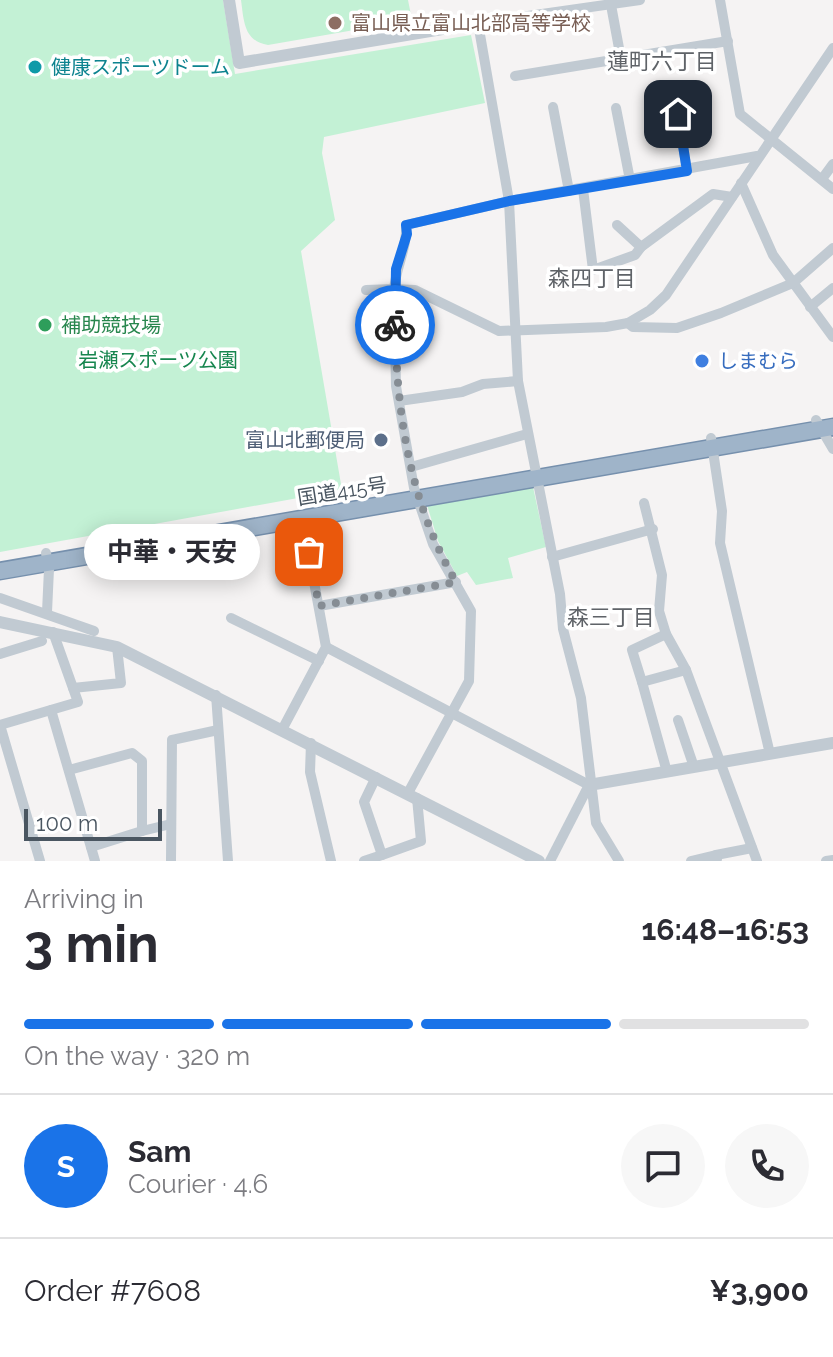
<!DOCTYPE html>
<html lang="en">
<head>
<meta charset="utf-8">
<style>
	:root { --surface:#fff; --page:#f7f7f7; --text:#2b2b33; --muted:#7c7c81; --line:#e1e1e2; --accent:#1a73e8 }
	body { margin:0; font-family:Raleway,"Noto Sans JP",sans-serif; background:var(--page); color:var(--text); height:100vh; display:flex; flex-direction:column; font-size:30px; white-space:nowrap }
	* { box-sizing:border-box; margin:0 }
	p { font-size:26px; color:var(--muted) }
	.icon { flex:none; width:44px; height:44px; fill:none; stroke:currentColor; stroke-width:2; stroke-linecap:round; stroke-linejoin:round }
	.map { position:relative; height:861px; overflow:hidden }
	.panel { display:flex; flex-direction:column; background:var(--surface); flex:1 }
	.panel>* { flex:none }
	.scale { position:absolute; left:24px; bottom:20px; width:138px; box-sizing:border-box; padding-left:8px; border:4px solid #4a5661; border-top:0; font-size:22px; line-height:28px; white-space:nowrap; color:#4a5661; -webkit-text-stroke:6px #fff; paint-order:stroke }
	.pin { position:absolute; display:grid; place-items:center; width:68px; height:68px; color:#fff; margin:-34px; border-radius:16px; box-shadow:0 4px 12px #0006 }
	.courier { position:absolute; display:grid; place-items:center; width:80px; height:80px; margin:-40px; border:6px solid #1a73e8; border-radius:50%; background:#fff; color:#222; box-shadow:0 2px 10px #0007 }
	.bubble { position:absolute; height:56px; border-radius:28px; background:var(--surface); box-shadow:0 4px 20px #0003; font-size:26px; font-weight:700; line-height:56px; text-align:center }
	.summary em { font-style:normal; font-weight:700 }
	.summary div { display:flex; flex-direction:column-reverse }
	.summary { display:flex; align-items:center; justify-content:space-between; height:136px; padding:0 24px }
	h1 { font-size:52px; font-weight:700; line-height:60px }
	.bar { display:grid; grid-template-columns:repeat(4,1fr); gap:12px 8px; align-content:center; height:96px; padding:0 24px }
	.bar i { height:10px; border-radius:6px; background:var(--line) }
	.bar .active { background:var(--accent) }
	.bar p { grid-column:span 4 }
	.line { display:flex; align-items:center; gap:20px; padding:0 24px; border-top:2px solid var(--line) }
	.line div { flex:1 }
	.round { display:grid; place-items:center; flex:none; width:84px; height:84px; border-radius:42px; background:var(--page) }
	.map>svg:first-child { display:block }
	.green { fill:#c3f1d5 }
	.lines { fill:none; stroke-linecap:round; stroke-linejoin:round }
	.trunk-casing { stroke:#7690ad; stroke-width:19 }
	.minor { stroke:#c1cad2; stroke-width:10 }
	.tertiary { stroke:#c1cad2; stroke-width:12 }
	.trunk { stroke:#9fb4c9; stroke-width:16 }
	.done { stroke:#868d94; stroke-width:8; stroke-dasharray:0 14.4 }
	.route { stroke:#1a73e8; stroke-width:10 }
	.education-dot { fill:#8d6e63; stroke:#fff; stroke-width:3 }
	.culture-dot { fill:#0f9aa8; stroke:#fff; stroke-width:3 }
	.leisure-dot { fill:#2e9e5b; stroke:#fff; stroke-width:3 }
	.shop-dot { fill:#3f7fe0; stroke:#fff; stroke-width:3 }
	.service-dot { fill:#5c6f8a; stroke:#fff; stroke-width:3 }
	.labels { text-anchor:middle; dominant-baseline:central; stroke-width:7; stroke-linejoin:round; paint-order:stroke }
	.education-label { font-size:20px; fill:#785e54; stroke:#fff; text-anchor:start }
	.culture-label { font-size:20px; fill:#0d838f; stroke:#fff; text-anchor:start }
	.leisure-label { font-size:20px; fill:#27864d; stroke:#fff; text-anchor:start }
	.park-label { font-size:20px; fill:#17864f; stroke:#fff }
	.shop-label { font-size:20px; fill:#366cbe; stroke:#fff; text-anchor:start }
	.service-label { font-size:20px; fill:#4e5e75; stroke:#fff; text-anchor:end }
	.street-label { font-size:20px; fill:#4a5661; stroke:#fff }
	.neighbourhood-label { font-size:22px; fill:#5f6368; stroke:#fff }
</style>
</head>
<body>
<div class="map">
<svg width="833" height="861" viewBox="0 0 833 861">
	<rect width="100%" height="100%" fill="#f5f3f3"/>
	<g class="green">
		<polygon points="0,0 223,0 235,74 471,35 485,103 324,137 322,153 335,220 301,251 342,490 0,552"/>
		<path d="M241 0H408L412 20 268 45C244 41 244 22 241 0Z"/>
		<polygon points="533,487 546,547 508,558 513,578 476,585 467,572 457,576 438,541 427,505"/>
	</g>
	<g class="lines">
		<g class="trunk-casing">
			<polyline id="trunk" points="0,571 833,427"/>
		</g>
		<g class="minor">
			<polyline points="720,0 740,114 833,189"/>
			<polyline points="611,5 621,59"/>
			<polyline points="515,76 728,41"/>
			<polyline points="553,107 569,191"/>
			<polyline points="616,108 630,180"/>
			<polyline points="678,114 687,171"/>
			<polyline points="822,179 833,164"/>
			<polyline points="741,183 773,255 833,337"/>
			<polyline points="583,189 593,270 635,255 641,247 617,225"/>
			<polyline points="641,247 713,194 732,197"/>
			<path d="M366 290 394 289C396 268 408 245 406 225L509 201 757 156"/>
			<polyline points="810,307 833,288"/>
			<polyline points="628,323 633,327 677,328 721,313 793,283 833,248"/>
			<polyline points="399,401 462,392 483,384 518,381"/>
			<polyline points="816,420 833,449"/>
			<polyline points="711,438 722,511 720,543 770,754"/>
			<polyline points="411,467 527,434"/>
			<polyline points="644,503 662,575 659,611 666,634"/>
			<polyline points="46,553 49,569 47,612"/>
			<polyline points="552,557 653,529"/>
			<polyline points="0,598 94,631"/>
			<polyline points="319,606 456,582"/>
			<polyline points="231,618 319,661"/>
			<polyline points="326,647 589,785"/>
			<polyline points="0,654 42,641"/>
			<polyline points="642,682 632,650 666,634 686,670"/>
			<polyline points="73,688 121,683 117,647"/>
			<polyline points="216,695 228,861"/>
			<polyline points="51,710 95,861"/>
			<polyline points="678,720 694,767"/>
			<polyline points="283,728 326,647 302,517"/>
			<polyline points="311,743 310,772 331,861"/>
			<polyline points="69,770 132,753 142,761 142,831 171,824"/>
			<polyline points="667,772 642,682 686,670 757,861"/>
			<polyline points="376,777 364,802 382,855 421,841 417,798"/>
			<polyline points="408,793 469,681 471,611 433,544 414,488 396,386 394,289 415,290 499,331 606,327 628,323 650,310 666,295 833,48"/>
			<polyline points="91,847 142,831"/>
			<polyline points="716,855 752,848"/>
			<polyline points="40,861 0,725 78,702 53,632"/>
			<polyline points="171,861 172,740 218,730"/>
			<polyline points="364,861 382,855"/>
			<polyline points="550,861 589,785"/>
			<polyline points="619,861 596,823 581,698 563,629 560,594 518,381 509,201 478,23 640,0"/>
			<polyline points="691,861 716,855 717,859"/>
			<polyline points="826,861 833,860"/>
		</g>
		<g class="tertiary">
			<polyline points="229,0 239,63 478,23"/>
			<polyline points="0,622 117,647 539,861"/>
			<polyline points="589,785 833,743"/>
		</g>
		<use href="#trunk" class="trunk"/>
	</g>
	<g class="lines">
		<path class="done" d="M309 552 319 606 456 582C410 503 397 416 395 325"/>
		<polyline class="route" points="395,325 396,269 407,234 406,225 509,201 687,171 678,114"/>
	</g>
	<circle class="education-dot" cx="335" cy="23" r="8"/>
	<circle class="culture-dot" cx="35" cy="67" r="8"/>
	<circle class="leisure-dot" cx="45" cy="325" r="8"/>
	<circle class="shop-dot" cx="702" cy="361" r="8"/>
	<circle class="service-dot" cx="381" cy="440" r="8"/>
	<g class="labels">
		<g class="education-label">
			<text x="351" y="23">富山県立富山北部高等学校</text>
		</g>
		<g class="culture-label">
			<text x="51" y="67">健康スポーツドーム</text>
		</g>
		<g class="leisure-label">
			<text x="61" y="325">補助競技場</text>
		</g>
		<g class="park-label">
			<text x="158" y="360">岩瀬スポーツ公園</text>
		</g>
		<g class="shop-label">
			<text x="718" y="361">しまむら</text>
		</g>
		<g class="service-label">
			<text x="365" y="440">富山北郵便局</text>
		</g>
		<g class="street-label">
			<text transform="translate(342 491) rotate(-9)">国道415号</text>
		</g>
		<g class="neighbourhood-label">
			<text x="662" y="61">蓮町六丁目</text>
			<text x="592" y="278">森四丁目</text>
			<text x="611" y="617">森三丁目</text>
		</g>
	</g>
</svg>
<div class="scale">100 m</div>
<div class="pin" style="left:309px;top:552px;background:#ea580c"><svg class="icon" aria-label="bag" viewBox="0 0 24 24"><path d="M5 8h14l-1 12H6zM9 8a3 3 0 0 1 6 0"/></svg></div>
<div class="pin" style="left:678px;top:114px;background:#1f2937"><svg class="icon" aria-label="home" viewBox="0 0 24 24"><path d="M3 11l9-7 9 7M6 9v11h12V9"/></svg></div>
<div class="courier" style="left:395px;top:325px"><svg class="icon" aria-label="bike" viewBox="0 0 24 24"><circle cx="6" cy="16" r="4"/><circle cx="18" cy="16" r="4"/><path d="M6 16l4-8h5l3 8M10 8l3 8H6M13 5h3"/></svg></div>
<div class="bubble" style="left:84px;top:524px;width:176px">中華・天安</div>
</div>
<section class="panel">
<div class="summary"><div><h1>3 min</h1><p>Arriving in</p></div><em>16:48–16:53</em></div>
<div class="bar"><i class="active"></i><i class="active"></i><i class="active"></i><i></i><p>On the way · 320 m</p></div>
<div class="line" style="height:144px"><b class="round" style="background:var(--accent);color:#fff">S</b><div><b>Sam</b><p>Courier · 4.6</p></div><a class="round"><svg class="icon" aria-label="chat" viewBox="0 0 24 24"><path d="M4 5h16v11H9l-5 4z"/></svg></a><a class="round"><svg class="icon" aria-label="phone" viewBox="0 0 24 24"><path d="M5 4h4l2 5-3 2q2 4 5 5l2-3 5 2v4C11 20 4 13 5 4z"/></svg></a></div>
<div class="line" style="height:104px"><div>Order #7608</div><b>¥3,900</b></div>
</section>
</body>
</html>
